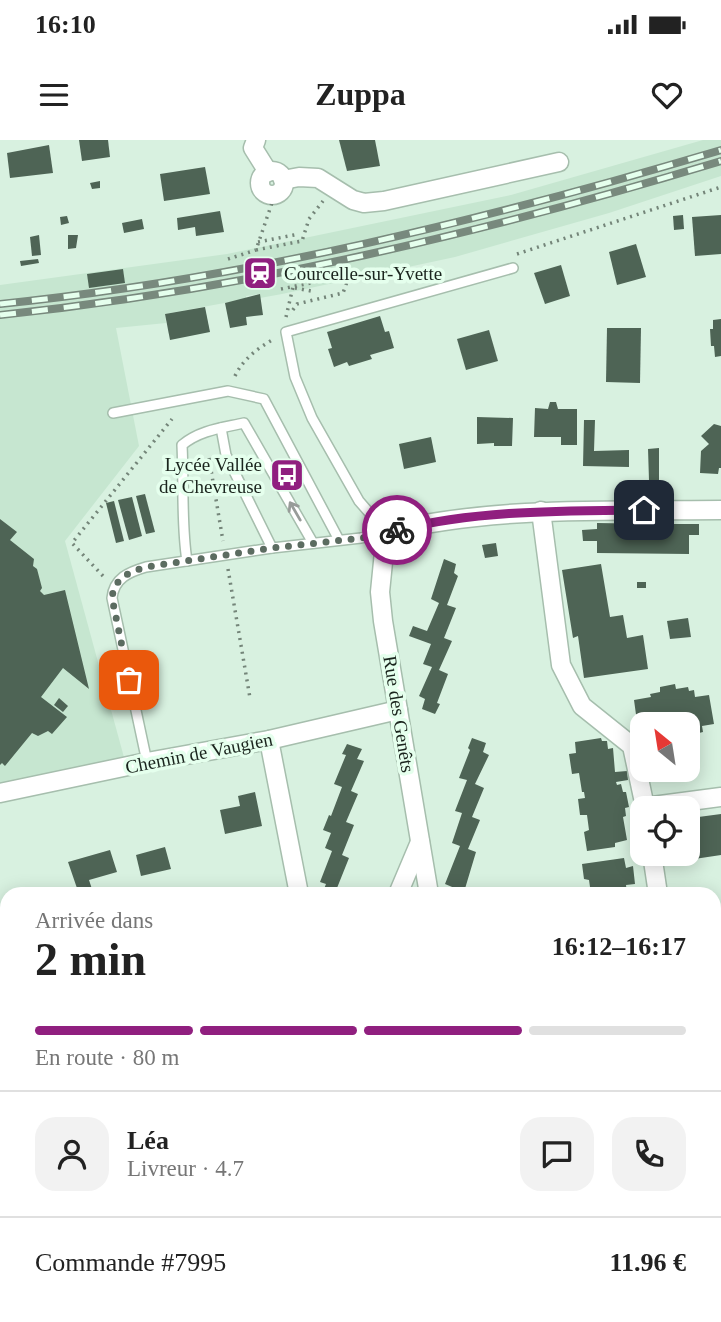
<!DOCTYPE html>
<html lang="fr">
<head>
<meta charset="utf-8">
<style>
	:root { --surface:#fff; --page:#f2f2f2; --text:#222; --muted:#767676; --line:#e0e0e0; --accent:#901f7f }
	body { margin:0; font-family:Georgia,serif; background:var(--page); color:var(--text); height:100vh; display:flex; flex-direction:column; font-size:26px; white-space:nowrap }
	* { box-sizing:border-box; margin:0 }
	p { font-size:23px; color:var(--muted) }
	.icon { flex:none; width:38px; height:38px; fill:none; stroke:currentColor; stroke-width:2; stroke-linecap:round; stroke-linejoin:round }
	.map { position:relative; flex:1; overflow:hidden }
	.sheet { position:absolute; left:0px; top:747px; width:721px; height:436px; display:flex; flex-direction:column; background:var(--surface); border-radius:21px 21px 0 0; box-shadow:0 4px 18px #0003 }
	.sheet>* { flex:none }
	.needle { width:46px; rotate:330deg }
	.controls { position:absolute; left:630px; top:572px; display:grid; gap:14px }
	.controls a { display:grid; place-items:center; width:70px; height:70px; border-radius:14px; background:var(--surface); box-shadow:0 4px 18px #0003; font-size:35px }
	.pin { position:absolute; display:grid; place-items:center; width:60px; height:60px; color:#fff; margin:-30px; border-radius:14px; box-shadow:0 4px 10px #0006 }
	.courier { position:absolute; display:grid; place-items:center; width:70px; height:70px; margin:-35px; border:5px solid #901f7f; border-radius:50%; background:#fff; color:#222; box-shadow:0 2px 9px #0007 }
	.head em { font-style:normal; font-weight:600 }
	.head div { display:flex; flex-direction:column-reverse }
	.head { display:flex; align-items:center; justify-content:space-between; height:119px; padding:0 35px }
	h1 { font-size:46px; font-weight:600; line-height:52px }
	.bar { display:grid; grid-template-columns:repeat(4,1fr); gap:10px 7px; align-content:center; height:84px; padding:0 35px }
	.bar i { height:9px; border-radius:5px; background:var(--line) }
	.bar .on { background:var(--accent) }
	.bar p { grid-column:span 4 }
	.line { display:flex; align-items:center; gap:18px; padding:0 35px; border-top:2px solid var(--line) }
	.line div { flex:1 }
	.round { display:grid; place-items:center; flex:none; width:74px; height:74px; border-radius:21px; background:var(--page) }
	.status { display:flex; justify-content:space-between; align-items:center; height:49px; padding:0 35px; background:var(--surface); direction:ltr }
	.status svg { height:19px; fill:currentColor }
	header { display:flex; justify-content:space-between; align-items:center; height:91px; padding:0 35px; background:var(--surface); font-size:32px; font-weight:600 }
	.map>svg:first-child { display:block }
	.built { fill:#c6e6d0 }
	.green { fill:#99c3a6 }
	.building { fill:#4e6455 }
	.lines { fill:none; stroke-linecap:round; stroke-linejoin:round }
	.service-casing { stroke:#a6bead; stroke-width:12 }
	.minor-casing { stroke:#a6bead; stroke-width:21 }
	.path { stroke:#748579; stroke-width:3.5; stroke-dasharray:2 5; stroke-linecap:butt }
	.service { stroke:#fff; stroke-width:9 }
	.minor { stroke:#fff; stroke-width:18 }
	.rail-casing { stroke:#78897d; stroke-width:8 }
	.rail { stroke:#e5ffed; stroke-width:5; stroke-dasharray:16; stroke-linecap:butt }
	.oneway { stroke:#989c99 }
	.done { stroke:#5c6c61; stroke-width:7; stroke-dasharray:0 12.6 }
	.route { stroke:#901f7f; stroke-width:9 }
	.labels { text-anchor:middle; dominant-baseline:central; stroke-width:7; stroke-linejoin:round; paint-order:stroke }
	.poi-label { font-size:19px; fill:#1a241d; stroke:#e5ffed; text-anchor:start }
	.street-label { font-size:19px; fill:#1a241d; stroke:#e5ffed }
</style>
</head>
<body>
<div class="status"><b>16:10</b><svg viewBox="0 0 49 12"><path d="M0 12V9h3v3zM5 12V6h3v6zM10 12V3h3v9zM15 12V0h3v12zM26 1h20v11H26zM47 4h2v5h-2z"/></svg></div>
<header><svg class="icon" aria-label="menu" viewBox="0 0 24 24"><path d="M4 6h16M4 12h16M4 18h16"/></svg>Zuppa<svg class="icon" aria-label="heart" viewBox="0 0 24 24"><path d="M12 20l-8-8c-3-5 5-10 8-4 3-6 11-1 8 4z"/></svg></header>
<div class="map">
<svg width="721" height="1182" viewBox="0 0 721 1182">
	<rect width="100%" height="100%" fill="#d8f1e0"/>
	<polygon class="built" points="703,0 721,0 721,36 609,73 455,117 282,154 260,158 259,154 246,156 246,159 165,174 166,183 116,188 139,306 65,401 128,632 0,658 0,145 227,114 511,55"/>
	<polygon class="green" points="0,813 7,813 7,1176 187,1176 188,1182 0,1182"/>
	<g class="building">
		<polygon points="79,0 108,0 110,17 82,21"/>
		<polygon points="339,0 375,0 380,26 347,31"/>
		<polygon points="49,5 53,33 10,38 7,13"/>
		<polygon points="205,27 210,54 164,61 160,34"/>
		<polygon points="100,41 100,48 92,49 90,43"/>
		<polygon points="220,71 224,92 196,96 195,87 178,90 177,78"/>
		<polygon points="683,75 684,89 674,90 673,76"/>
		<polygon points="721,75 721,114 695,116 692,77"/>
		<polygon points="67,76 69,83 61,85 60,77"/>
		<polygon points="142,79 144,89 124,93 122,83"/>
		<polygon points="39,95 41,115 32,116 30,97"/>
		<polygon points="68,95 78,95 76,108 68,109"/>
		<polygon points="636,104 646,137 617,145 609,112"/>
		<polygon points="38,119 39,123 21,126 20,121"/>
		<polygon points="561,125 570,156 545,164 534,133"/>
		<polygon points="123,129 125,143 89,148 87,134"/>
		<polygon points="260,154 263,175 246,177 247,185 230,188 225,163"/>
		<polygon points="205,167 210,192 170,200 165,174"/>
		<polygon points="380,176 385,192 389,191 394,208 370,215 372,219 349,226 347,222 334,227 328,209 332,208 327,192"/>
		<polygon points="721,179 721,216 715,217 714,206 711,206 710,189 713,189 713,180"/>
		<polygon points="607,188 641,188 640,243 606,242"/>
		<polygon points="489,190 498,221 466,230 457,199"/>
		<polygon points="550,262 556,262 558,269 577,269 577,305 561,305 561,297 534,297 535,268 548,269"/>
		<polygon points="477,277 513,278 512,306 494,306 494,303 477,304"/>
		<polygon points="584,280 595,280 594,311 629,310 629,327 583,326"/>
		<polygon points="714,284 721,286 721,328 719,328 718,334 700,333 701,311 709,304 701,296"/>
		<polygon points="431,297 436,322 404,329 399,304"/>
		<polygon points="659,308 659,340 649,340 648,309"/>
		<polygon points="145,354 155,392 146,394 136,356"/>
		<polygon points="132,357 142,396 129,400 118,360"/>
		<polygon points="114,361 124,401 116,403 106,363"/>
		<polygon points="0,379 17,392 10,400 34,419 33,426 37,429 42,448 40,451 44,455 65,450 89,549 63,528 41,557 67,577 52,594 48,591 38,596 32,593 5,626 2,623 0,625"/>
		<polygon points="597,383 657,384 699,384 699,395 689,395 689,414 597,413 597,401 583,401 582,390 597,389"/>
		<polygon points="496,403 498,416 485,418 482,405"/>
		<polygon points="444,419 456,424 454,433 458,436 447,465 456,468 444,498 452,501 439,530 448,534 437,563 440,564 435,574 422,569 425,559 419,556 432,527 423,524 431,504 409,496 413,486 427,491 439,463 431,459"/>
		<polygon points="601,424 610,477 623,475 627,498 643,495 648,529 584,538 578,496 573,498 562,430"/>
		<rect x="637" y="442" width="9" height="6"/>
		<polygon points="688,478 691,497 670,499 667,481"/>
		<polygon points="675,544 676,549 688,547 689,551 694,550 695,557 709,555 714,584 702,586 703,592 691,595 688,584 642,584 642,591 638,589 634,560 651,557 650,554 660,552 660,547"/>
		<polygon points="59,558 68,566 63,572 54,565"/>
		<polygon points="472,598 486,603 483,612 489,615 475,644 484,648 472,677 480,680 468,709 476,712 464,752 445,744 460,706 452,703 462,673 455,671 467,640 459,638 470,610 468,608"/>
		<polygon points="601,598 602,601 607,601 608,609 613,608 615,632 627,631 628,640 616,642 617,645 621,644 623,652 626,652 629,667 625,668 626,676 623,677 627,700 615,703 615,707 587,711 584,692 589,690 587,675 580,675 578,659 585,658 584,652 582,652 579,633 572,634 569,614 576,613 575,602"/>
		<polygon points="347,604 362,609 357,619 364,621 351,651 358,654 346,682 354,685 342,715 349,718 337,748 340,749 338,754 322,754 326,744 320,742 332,711 325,708 331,693 323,690 329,675 331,676 342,647 334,644 346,615 342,614"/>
		<polygon points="255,652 262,686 225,694 220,670 240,666 238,656"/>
		<polygon points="688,671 691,678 721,674 721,715 661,724 660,714 688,714"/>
		<polygon points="165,707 171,729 141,736 136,715"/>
		<polygon points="110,710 117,732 89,740 92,749 79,754 68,722"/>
		<polygon points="624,718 626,728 633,726 635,744 626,745 627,754 591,754 589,740 584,739 582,724"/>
		<polygon points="286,748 287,754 268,754"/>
		<polygon points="721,804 721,830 714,831 714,805"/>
		<polygon points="714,977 720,977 721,981 721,1025 714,1026"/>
		<polygon points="413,1176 432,1176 430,1182 410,1182"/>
	</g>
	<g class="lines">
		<g class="service-casing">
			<g id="service">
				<polyline points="113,273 228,251 264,259 339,400"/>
				<polyline points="221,288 226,315 272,408"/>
				<path d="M187 421C181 383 184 344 182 305 200 290 222 288 244 283L313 403"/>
				<path d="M147 622 112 458C114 438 129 432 146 427L272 408 361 398 386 392 359 361 312 278 295 237 286 192 513 128"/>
			</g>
		</g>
		<g class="minor-casing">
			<g id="minor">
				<polyline points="256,0 253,8 268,32"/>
				<circle cx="272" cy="43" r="12"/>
				<polyline points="283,40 299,37 318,38 353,60 364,63 384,61 559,22"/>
				<polyline points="541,371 561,525 582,566 632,606 645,667 721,657"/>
				<polyline points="269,600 299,754"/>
				<polyline points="0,653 147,622 269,600 398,570"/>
				<polyline points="652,714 658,754"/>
				<polyline points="398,754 420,702"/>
				<path d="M429 754 383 481 380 452 386 392C496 366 609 371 721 370"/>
				<polyline points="367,1176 367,1182"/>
				<polyline points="496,1176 497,1182"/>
			</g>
		</g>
		<g class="path">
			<polyline points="274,57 256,110 302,101 309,79 323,61"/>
			<polyline points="258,102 299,94"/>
			<polyline points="517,114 721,47"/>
			<polyline points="228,119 256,110"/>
			<polyline points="295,148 311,151"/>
			<polyline points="281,149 340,137 347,142 343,153 297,164 290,174"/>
			<polyline points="286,177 293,147"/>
			<path d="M235 236C243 219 258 208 274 199"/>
			<polyline points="209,318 223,401"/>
			<polyline points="228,429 250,558"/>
			<polyline points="103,436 72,403 172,279"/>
		</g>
		<use href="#service" class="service"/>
		<use href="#minor" class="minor"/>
		<g class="rail-casing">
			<g id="rail">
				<path d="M0 164C245 139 485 80 721 10"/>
				<path d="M0 175C248 149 483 93 721 21"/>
			</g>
		</g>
		<use href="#rail" class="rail"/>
	</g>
	<defs><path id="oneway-shaft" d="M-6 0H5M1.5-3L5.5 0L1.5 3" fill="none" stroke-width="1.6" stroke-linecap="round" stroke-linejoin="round" transform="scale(1.75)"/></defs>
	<use class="oneway" href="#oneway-shaft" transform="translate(295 371) rotate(-120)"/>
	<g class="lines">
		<path class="done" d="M129 540 112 458C114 438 129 432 146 427L272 408 362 398 397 390"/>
		<path class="route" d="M397 390C478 370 561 371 644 370"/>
	</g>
	<defs>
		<g id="station-square" transform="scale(1.75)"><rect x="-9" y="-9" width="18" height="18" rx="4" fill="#901f7f" stroke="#e5ffed"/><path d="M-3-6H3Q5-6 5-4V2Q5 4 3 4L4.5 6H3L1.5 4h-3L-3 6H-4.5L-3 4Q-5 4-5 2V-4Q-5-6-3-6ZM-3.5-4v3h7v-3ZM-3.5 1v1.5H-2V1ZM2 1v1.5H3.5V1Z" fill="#fff"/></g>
		<g id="bus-square" transform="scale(1.75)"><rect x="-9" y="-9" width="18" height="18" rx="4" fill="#901f7f" stroke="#e5ffed"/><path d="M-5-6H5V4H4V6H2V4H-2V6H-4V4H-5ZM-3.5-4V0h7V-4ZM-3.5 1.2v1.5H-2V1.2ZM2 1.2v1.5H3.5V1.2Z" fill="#fff"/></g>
	</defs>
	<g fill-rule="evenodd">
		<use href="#station-square" x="260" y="133"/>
		<use href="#bus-square" x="287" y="335"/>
	</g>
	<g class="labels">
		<g class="poi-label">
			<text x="284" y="133">Courcelle-sur-Yvette</text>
			<text x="262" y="324" text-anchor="end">Lycée Vallée<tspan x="262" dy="22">de Chevreuse</tspan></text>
		</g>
		<g class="street-label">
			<text transform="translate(399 574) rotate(81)">Rue des Genêts</text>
			<text transform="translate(199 613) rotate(-11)">Chemin de Vaugien</text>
		</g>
	</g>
</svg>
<div class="controls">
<a><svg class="needle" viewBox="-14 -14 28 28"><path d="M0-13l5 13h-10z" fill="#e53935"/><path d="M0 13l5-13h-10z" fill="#767676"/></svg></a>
<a><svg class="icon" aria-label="locate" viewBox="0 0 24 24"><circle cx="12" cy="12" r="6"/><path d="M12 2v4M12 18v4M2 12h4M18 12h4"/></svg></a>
</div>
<div class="pin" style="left:129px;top:540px;background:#ea580c"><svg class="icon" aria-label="bag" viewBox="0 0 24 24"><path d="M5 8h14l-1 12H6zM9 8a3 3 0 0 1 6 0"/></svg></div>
<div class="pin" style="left:644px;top:370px;background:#1f2937"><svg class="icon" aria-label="home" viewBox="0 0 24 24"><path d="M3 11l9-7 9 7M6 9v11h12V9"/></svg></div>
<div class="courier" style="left:397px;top:390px"><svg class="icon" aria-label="bike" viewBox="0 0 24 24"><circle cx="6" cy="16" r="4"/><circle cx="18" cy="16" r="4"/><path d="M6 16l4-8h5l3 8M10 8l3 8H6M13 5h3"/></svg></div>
<section class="sheet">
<div class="head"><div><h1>2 min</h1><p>Arrivée dans</p></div><em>16:12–16:17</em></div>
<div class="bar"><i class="on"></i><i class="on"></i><i class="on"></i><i></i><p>En route · 80 m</p></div>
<div class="line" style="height:126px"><a class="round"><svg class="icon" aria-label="person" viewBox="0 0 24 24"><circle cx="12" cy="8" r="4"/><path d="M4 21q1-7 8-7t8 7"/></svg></a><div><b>Léa</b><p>Livreur · 4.7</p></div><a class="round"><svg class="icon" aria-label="chat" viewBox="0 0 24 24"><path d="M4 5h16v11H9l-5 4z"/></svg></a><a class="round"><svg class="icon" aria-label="phone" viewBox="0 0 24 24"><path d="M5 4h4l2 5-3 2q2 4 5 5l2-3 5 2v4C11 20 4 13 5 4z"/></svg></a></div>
<div class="line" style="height:91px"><div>Commande #7995</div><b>11.96 €</b></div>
</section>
</div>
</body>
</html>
